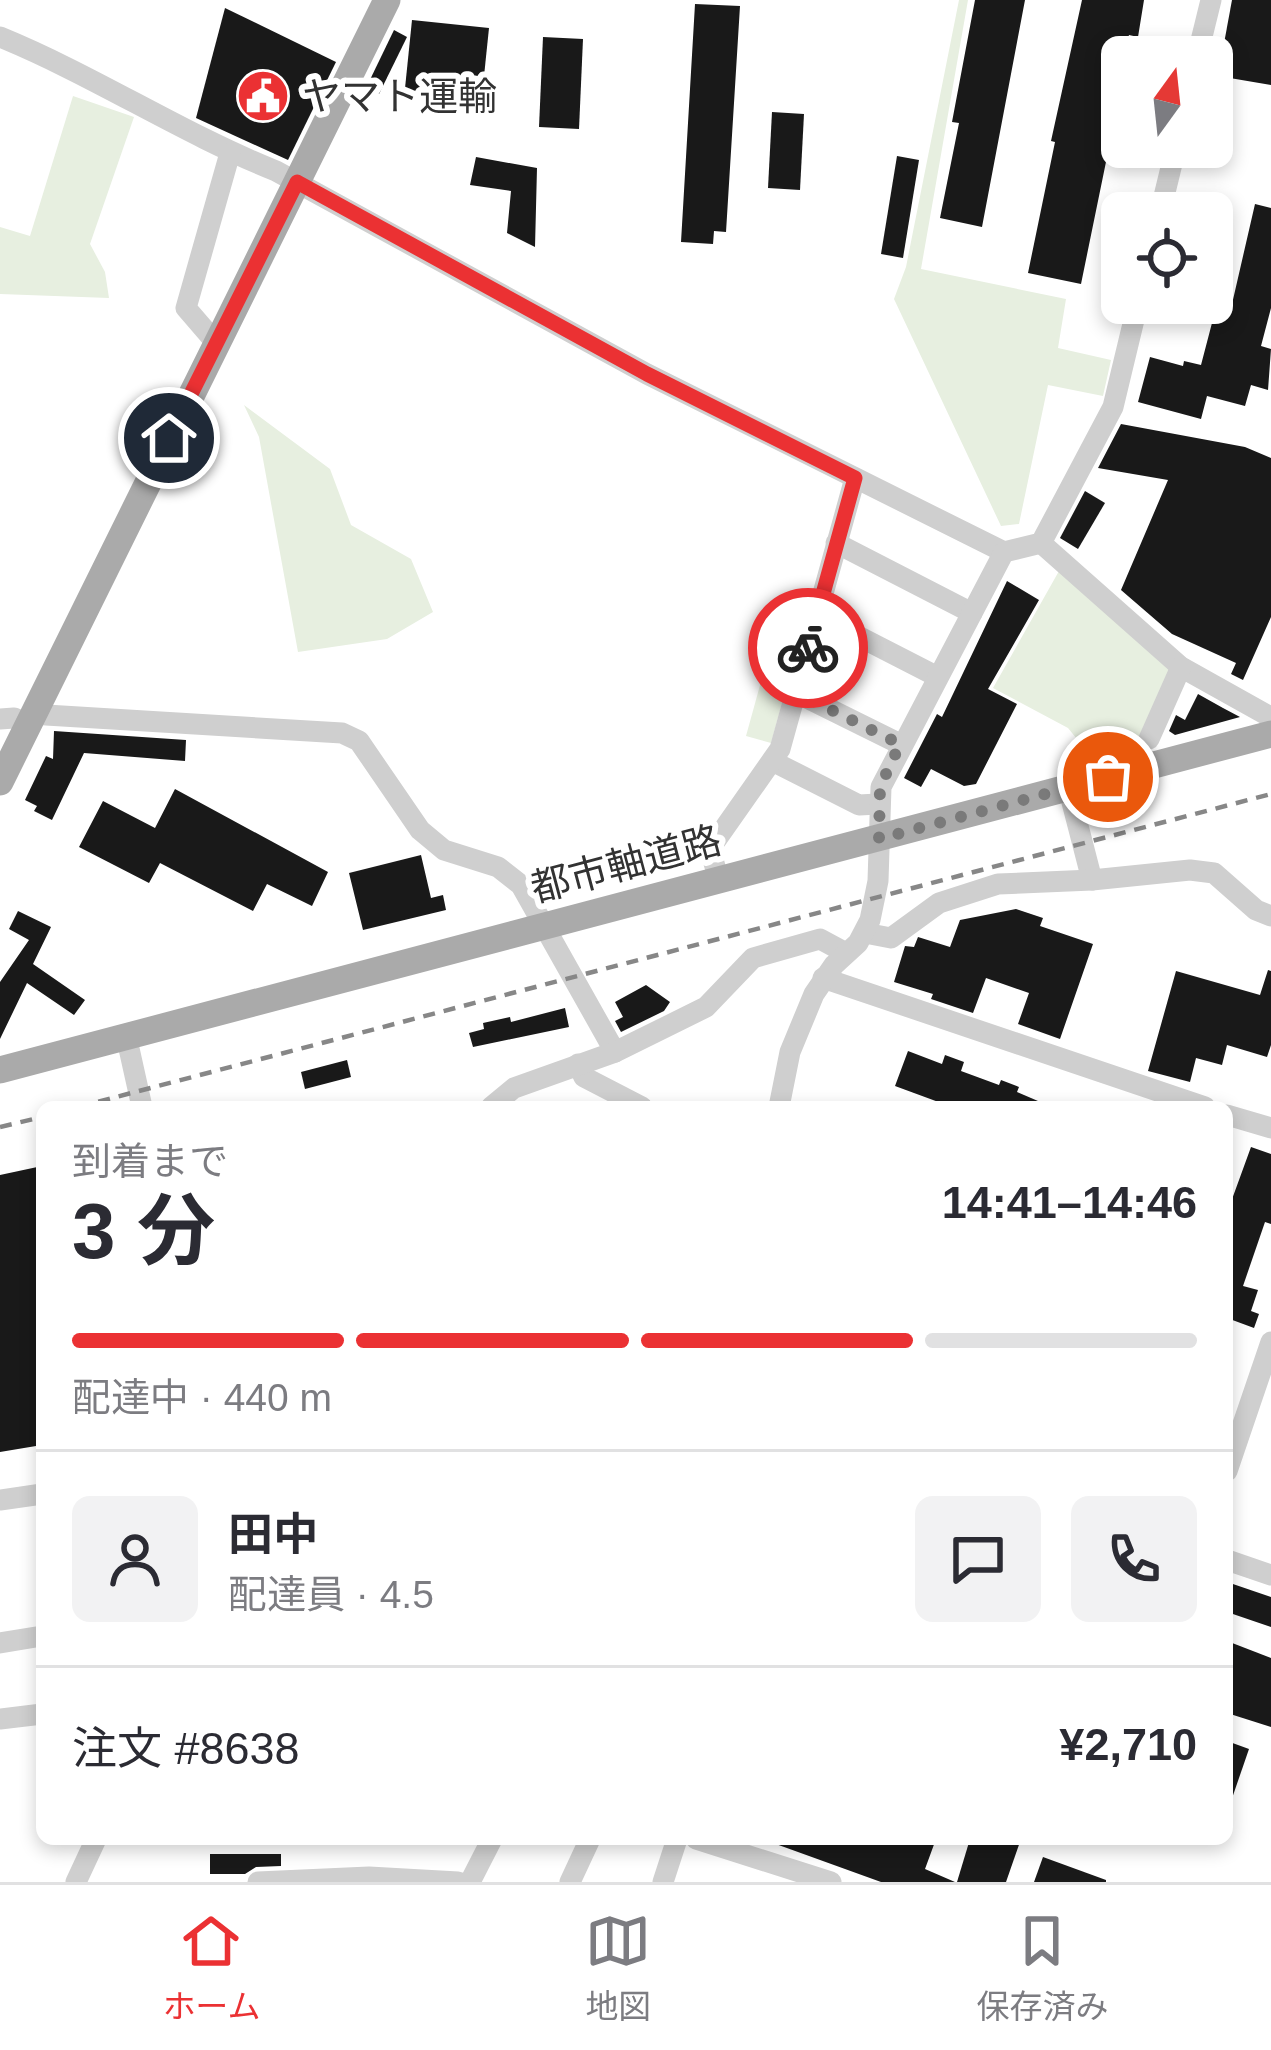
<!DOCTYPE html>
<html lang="ja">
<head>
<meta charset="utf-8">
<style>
	:root { --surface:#fff; --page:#f2f2f3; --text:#2b2b33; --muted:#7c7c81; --line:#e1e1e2; --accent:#eb3133 }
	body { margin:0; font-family:Arial,"Noto Sans JP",sans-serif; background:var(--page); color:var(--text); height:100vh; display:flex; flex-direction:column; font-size:45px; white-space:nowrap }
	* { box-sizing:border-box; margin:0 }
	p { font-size:39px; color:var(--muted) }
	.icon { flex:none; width:66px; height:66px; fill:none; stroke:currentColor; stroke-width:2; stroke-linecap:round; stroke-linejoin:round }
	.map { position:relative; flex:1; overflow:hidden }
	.details { position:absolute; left:36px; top:1101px; width:1197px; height:744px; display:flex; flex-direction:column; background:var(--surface); border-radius:18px; box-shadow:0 6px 18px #0003 }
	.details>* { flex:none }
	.needle { width:78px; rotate:15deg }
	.buttons { position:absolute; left:1101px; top:36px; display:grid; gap:24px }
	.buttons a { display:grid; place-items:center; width:132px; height:132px; border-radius:18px; background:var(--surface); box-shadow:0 6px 18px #0003; font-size:60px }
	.pin { position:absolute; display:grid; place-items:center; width:102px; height:102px; color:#fff; margin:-51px; border:6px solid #fff; border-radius:50%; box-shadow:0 3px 12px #0007 }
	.courier { position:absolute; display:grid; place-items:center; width:120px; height:120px; margin:-60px; border:9px solid #eb3133; border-radius:50%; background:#fff; color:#222; box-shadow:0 3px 15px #0007 }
	.summary em { font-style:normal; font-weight:700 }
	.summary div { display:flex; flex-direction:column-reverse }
	.summary { display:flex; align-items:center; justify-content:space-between; height:204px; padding:0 36px }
	h1 { font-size:78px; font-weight:700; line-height:90px }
	.bar { display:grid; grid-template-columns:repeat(4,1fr); gap:18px 12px; align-content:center; height:144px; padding:0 36px }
	.bar i { height:15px; border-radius:9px; background:var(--line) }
	.bar .current { background:var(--accent) }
	.bar p { grid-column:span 4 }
	.line { display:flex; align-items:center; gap:30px; padding:0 36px; border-top:3px solid var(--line) }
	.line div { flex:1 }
	.round { display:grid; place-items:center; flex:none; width:126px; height:126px; border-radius:18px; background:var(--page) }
	.tab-bar { display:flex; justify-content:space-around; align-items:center; height:168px; border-top:3px solid var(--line); background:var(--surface); font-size:33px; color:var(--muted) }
	.tab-bar a { display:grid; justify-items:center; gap:6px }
	.tab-bar .current { color:var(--accent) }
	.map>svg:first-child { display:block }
	.green { fill:#e7efe0 }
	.building { fill:#191919 }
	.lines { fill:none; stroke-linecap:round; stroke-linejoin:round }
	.minor { stroke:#cfcfcf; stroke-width:21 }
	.major { stroke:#aaa; stroke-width:27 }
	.rail { stroke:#878787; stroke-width:4.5; stroke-dasharray:12 9; stroke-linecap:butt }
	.done { stroke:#7a7a7a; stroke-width:12; stroke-dasharray:0 21.6 }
	.route { stroke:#eb3133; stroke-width:15 }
	.labels { text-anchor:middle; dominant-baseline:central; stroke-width:12; stroke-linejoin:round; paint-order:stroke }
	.poi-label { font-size:39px; fill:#323232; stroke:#fff; text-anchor:start }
	.street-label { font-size:39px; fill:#323232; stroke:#fff }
</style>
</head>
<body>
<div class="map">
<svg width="1271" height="1882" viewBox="0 0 1271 1882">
	<rect width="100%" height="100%" fill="#fff"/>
	<g class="green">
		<polygon points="959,0 968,0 921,269 1066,299 1058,348 1111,360 1103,396 1048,385 1019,524 1001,526 894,299 906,267"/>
		<polygon points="73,96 134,117 90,244 105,272 109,298 0,294 0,227 30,236"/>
		<polygon points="244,405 330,469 351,525 411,559 433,612 387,639 298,652 259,437"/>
		<polygon points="1059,571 1171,669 1138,740 1089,754 1068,728 993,688"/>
		<polygon points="767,660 792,667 771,743 746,736"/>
	</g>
	<g class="building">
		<polygon points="975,0 1025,0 982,227 940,218 959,123 952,122"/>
		<polygon points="1082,0 1144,0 1138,37 1129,35 1122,57 1106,147 1153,147 1147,167 1107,157 1081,284 1028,273 1055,142 1051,141"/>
		<polygon points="1232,0 1271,0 1271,85 1218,76"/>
		<polygon points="695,4 740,6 726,232 714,231 713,244 681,242"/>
		<polygon points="225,8 336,62 288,160 196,118"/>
		<polygon points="412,20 489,28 481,105 404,98"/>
		<polygon points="394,30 407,37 379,94 366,88"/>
		<polygon points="543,37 583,39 579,129 539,127"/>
		<polygon points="772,112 804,114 800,190 768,188"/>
		<polygon points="897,156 919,160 903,258 881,254"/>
		<polygon points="476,157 537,168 535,247 507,233 511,191 470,185"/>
		<polygon points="1255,204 1271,208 1271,308 1261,346 1271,349 1268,390 1251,385 1245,406 1207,396 1201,419 1138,402 1150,357 1183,366 1184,361 1201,365 1218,300 1232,304"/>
		<polygon points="1121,424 1245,447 1271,458 1271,617 1243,680 1231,674 1236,663 1172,634 1121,590 1168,480 1098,468"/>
		<polygon points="1085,491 1105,503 1078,549 1060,538"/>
		<polygon points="1007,581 1039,600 988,689 1017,704 976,784 964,786 931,769 921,787 904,778 937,714 942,717"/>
		<polygon points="1198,694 1223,708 1240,717 1175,735 1169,731 1176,715 1185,720"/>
		<polygon points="54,731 186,740 185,761 84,753 52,820 34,811 37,806 25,800 46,756 53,759"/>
		<polygon points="175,789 328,872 312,906 267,884 253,911 160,863 149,883 79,847 103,801 155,828"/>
		<polygon points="421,855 431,898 443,895 446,910 363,930 349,873"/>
		<polygon points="1016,909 1043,918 1040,926 1093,944 1060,1039 1018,1024 1029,993 986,978 973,1013 931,999 933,994 894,982 905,946 914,947 918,937 950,947 960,920"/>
		<polygon points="18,911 51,927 33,964 85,1000 74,1015 27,983 0,1039 0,982 29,940 9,929"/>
		<polygon points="1268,970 1271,971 1271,1045 1267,1057 1227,1045 1222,1065 1196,1058 1190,1082 1148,1071 1176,971 1260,995"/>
		<polygon points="646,985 670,1002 664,1011 621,1032 615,1021 623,1017 615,1002"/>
		<polygon points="565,1008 569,1027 473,1047 469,1033 484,1029 483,1023 510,1017 511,1022"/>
		<polygon points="908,1051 942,1064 945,1055 964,1062 961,1071 999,1085 1001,1080 1019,1087 1017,1092 1052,1107 952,1107 895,1086"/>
		<polygon points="347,1060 351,1077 305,1089 301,1072"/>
		<polygon points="1251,1147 1271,1154 1271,1224 1265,1222 1243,1286 1258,1290 1251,1311 1259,1314 1254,1328 1227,1318 1227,1213"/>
		<polygon points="42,1166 42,1445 0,1452 0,1175"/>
		<polygon points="1227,1582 1271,1597 1271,1627 1227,1612"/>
		<polygon points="1227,1641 1271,1658 1271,1727 1227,1713"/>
		<polygon points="1227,1741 1249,1749 1229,1807 1227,1807"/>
		<polygon points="762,1839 936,1839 925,1869 955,1882 881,1882"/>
		<polygon points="970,1839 1021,1839 1006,1882 957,1882"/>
		<polygon points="210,1854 281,1854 281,1866 256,1867 245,1874 210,1874"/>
		<polygon points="1043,1857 1106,1880 1106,1882 1034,1882"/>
	</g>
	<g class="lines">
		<g class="minor">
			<path d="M0 37C95 76 181 133 276 171L647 374 1004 552"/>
			<polyline points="1197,57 1211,0"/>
			<polyline points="1160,213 1176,147"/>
			<polyline points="217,344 186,308 230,153"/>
			<polyline points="836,543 972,613"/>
			<polyline points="1041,543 1181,667 1267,715 1271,722"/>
			<polyline points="817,615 936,676"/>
			<polyline points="797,693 900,744"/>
			<polyline points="35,709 46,715 342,733 359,741 420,830 444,850 498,867 521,885 615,1052"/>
			<polyline points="0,719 14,718 28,724"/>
			<polyline points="1149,739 1181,667"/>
			<polyline points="774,762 859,805 878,804"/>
			<polyline points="1068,787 1092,880"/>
			<polyline points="719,880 711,853 714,843 780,749 855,478"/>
			<polyline points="865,933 891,938 939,903 998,884 1092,880 1190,870 1214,873 1256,910 1271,916"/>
			<polyline points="823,978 1205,1107"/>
			<polyline points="126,1035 142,1107"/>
			<polyline points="578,1064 584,1077 642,1107"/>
			<polyline points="491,1107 514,1088 615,1052 706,1007 753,958 820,939 846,953"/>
			<polyline points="779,1107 790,1052 814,994 834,965 858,943 870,920 878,881 881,787 1004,552 1041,543 1113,407 1138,303"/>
			<polyline points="1227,1115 1271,1128"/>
			<polyline points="1227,1471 1271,1342"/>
			<polyline points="0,1500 42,1494"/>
			<polyline points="1227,1560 1271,1575"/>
			<polyline points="0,1643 42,1636"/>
			<polyline points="0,1719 42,1714"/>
			<polyline points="696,1839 831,1882"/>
			<polyline points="76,1882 96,1839"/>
			<polyline points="258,1882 369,1877 458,1882"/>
			<polyline points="470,1882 492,1839"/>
			<polyline points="570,1882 590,1839"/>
			<polyline points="663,1882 677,1839"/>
		</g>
		<g class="major">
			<polyline points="0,782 387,0"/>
			<polyline points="0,1070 1271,734"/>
		</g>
		<g class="rail">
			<polyline points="78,1107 1271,794"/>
			<polyline points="0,1127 42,1117"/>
		</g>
	</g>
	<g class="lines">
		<polyline class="done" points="808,648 797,693 900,744 880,787 879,839 1108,777"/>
		<polyline class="route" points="169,438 297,182 647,374 855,478 808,648"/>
	</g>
	<defs>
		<g id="civic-disc" transform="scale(2.7)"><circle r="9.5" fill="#eb3133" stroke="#fff"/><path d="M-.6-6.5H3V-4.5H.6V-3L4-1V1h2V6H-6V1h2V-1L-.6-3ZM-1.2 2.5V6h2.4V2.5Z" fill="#fff"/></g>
	</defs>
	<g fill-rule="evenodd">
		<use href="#civic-disc" x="263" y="96"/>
	</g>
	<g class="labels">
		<g class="poi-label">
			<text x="302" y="96">ヤマト運輸</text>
		</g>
		<g class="street-label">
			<text transform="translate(626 864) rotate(-15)">都市軸道路</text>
		</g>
	</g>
</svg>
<div class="buttons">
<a><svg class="needle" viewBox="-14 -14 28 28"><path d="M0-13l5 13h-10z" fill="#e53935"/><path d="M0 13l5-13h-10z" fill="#7c7c81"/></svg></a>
<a><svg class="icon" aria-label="locate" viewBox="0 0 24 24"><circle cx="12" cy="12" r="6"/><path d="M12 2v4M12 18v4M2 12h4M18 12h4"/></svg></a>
</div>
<div class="pin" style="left:1108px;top:777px;background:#ea580c"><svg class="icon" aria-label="bag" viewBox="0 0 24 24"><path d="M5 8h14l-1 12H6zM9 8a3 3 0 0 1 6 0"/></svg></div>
<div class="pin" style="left:169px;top:438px;background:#1f2937"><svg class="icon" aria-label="home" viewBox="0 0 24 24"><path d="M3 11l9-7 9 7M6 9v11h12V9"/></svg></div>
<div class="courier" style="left:808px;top:648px"><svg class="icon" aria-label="bike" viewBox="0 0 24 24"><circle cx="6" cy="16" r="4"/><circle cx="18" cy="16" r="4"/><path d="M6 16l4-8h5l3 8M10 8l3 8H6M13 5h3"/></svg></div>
<section class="details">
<div class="summary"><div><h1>3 分</h1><p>到着まで</p></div><em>14:41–14:46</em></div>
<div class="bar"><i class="current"></i><i class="current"></i><i class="current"></i><i></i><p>配達中 · 440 m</p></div>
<div class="line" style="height:216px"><a class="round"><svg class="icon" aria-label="person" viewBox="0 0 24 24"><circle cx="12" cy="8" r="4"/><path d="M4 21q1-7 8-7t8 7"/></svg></a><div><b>田中</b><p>配達員 · 4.5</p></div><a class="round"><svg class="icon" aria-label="chat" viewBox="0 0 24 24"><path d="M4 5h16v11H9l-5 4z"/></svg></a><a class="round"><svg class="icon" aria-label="phone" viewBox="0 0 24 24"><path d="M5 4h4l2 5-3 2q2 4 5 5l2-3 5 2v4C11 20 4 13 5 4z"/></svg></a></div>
<div class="line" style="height:156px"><div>注文 #8638</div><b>¥2,710</b></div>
</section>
</div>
<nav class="tab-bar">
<a class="current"><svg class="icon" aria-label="home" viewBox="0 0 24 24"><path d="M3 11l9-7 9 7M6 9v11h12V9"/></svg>ホーム</a>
<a><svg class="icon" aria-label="map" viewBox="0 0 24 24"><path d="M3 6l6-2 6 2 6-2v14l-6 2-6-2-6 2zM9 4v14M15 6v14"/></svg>地図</a>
<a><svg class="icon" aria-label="saved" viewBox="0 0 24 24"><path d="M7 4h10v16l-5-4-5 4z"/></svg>保存済み</a>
</nav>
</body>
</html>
